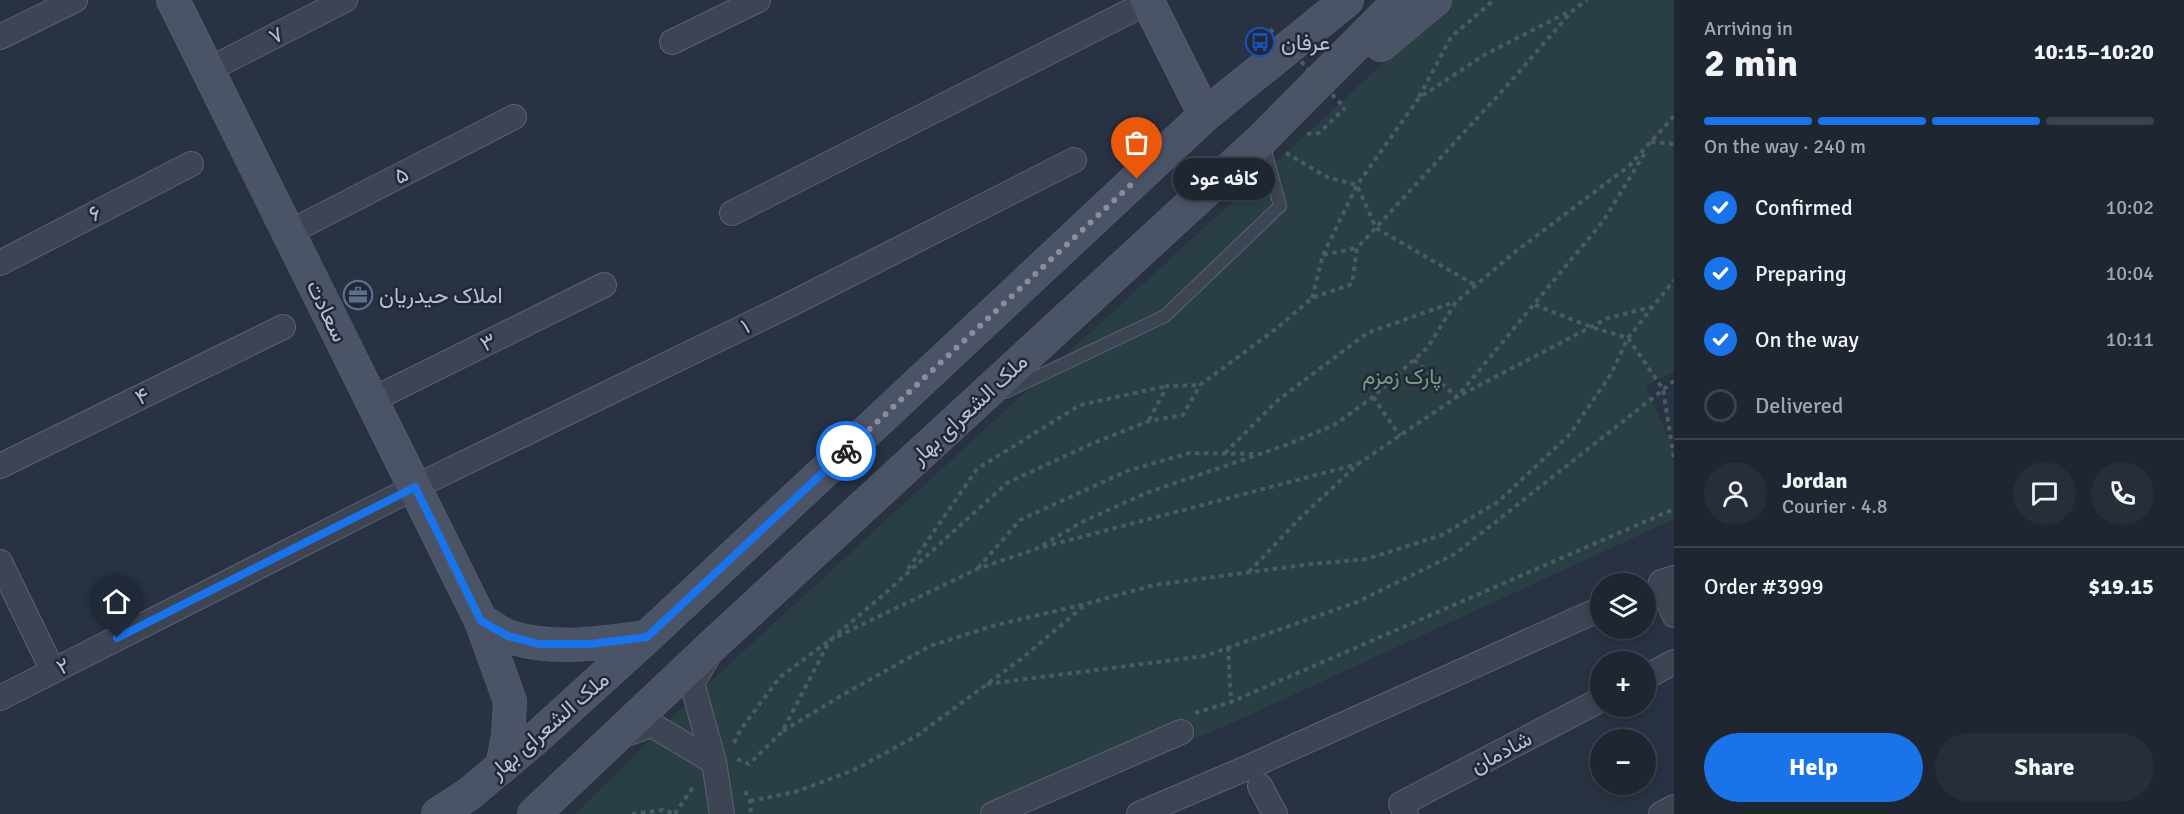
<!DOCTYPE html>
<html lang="en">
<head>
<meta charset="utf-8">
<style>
	:root { --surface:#1e2632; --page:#262e3a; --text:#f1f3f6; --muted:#a1a5ac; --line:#3c434d; --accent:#1a73e8 }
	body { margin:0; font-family:Signika,Vazirmatn,sans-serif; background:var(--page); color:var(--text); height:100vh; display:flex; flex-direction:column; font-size:22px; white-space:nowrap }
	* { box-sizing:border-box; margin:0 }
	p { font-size:20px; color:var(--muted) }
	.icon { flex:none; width:33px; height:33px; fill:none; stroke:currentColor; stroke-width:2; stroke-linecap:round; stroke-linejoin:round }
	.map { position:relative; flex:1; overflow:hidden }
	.drawer { display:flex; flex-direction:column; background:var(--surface); width:510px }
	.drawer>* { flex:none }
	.buttons { position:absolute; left:1590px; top:573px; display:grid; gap:12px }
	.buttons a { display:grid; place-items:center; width:66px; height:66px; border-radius:50%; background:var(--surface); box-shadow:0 3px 9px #0003,0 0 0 2px var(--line); font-size:30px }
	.pin { position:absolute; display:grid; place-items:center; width:51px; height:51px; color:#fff; margin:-62px -26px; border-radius:50% 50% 50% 0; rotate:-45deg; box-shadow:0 0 6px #0007 }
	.pin .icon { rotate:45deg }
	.courier { position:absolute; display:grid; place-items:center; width:60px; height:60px; margin:-30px; border:4px solid #1a73e8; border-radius:50%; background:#fff; color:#222; box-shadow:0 2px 8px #0007 }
	.bubble { position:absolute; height:42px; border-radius:21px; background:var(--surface); box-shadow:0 3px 9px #0003,0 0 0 2px var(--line); font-size:20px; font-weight:700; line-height:42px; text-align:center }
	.overview em { font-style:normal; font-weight:700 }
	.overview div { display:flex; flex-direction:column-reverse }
	.overview { display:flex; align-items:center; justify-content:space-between; height:102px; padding:0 30px }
	h1 { font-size:39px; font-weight:700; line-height:45px }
	.bar { display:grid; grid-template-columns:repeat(4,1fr); gap:9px 6px; align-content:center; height:72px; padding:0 30px }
	.bar i { height:8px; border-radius:4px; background:var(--line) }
	.bar .selected { background:var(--accent) }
	.bar p { grid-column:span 4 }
	.line { display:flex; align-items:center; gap:15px; padding:0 30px; border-top:2px solid var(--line) }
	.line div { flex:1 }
	.round { display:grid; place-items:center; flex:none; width:63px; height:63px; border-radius:32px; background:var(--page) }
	ol { padding:0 30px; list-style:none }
	li { display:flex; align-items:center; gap:18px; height:66px }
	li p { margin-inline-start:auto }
	li .icon { padding:6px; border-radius:50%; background:var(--accent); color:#fff; stroke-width:4 }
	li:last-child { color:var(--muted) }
	li i { width:33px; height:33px; border:3px solid var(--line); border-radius:50% }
	.cta { display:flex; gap:12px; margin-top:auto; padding:12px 30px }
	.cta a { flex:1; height:69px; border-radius:36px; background:var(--accent); color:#fff; font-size:24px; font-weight:700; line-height:69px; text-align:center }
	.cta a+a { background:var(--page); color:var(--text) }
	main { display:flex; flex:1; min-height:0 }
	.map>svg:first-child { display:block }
	.green { fill:#2a3f44 }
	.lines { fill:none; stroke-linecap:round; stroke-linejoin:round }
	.lane-casing { stroke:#5b6270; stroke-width:14 }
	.street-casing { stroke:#5b6270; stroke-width:26 }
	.secondary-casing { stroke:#5b6270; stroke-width:34 }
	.path { stroke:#495c61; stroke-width:4; stroke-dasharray:4.5 4.5; stroke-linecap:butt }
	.lane { stroke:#3d4453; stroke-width:12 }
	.street { stroke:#3d4453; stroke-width:24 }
	.secondary { stroke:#4b5366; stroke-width:33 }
	.path-bridge { stroke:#495c61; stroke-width:4; stroke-dasharray:4.5 4.5; stroke-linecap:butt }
	.done { stroke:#878e9d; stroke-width:6; stroke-dasharray:0 10.8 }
	.route { stroke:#1a73e8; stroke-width:8 }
	.labels { text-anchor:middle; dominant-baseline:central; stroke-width:5; stroke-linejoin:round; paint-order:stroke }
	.street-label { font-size:22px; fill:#bac0cd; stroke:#212939 }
	.poi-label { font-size:22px; fill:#bac0cd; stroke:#212939; text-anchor:start }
	.park-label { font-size:22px; fill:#729d7f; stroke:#212939 }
</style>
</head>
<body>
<main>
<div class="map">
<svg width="1674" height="814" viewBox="0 0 1674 814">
	<rect width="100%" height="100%" fill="#283243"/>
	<polygon class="green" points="1452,0 1674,0 1674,371 1646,386 1674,451 1674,519 1230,724 1018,814 575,814 696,695"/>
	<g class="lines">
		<g class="lane-casing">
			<polyline id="lane" points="1005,392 1165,316 1280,206 1263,143"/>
		</g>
		<g class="street-casing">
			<g id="street">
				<polyline points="0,37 75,0"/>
				<polyline points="672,42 758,0"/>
				<polyline points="208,70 345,0"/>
				<polyline points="732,213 1152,0"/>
				<polyline points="288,233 514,117"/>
				<polyline points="0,263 191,164"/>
				<polyline points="372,400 604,285"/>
				<polyline points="0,466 283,327"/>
				<polyline points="0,562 53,671"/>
				<polyline points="1674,578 1661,582 1674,615"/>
				<polyline points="707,658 692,683 714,762 722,814"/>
				<polyline points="1646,677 1674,662"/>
				<polyline points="0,698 415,487 793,303 1074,160"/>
				<polyline points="620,736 652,725 714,762"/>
				<polyline points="1260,786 1275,814"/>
				<polyline points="993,814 1181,732"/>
				<polyline points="1139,814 1249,767 1600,609"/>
				<polyline points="1406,814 1401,804 1600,700"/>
				<polyline points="1661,814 1674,807"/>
			</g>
		</g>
		<g class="secondary-casing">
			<g id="secondary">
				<polyline points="173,0 481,621 510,701 508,736 502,767"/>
				<polyline points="1147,0 1205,115"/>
				<polyline points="1381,45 1435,0"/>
				<path d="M481 621C491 626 500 634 510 637 555 651 602 643 647 637"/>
				<polyline points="438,814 469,794 537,737 647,637 1205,115 1347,0"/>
				<polyline points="534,814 715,643 1262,139 1400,0"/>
			</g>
		</g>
		<g class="path">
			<polyline points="1419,97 1451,37 1494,0"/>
			<polyline points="1307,134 1319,133 1345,108"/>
			<polyline points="1651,142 1674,144"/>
			<polyline points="1286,153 1327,177 1357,185 1376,228 1475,285"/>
			<polyline points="1323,255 1357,185 1419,98 1484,55 1570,11"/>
			<polyline points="1312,298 1323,255 1357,248"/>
			<polyline points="1535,305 1591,327 1628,338 1663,389 1674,459"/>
			<polyline points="1414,360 1457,397 1604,220 1646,151"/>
			<polyline points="1373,397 1400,436"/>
			<polyline points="1149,420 1167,386 1199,385"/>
			<polyline points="1225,453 1277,401 1367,333 1455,302"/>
			<polyline points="1043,547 1358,464"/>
			<polyline points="978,568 1020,520 1127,471 1189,453 1253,454"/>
			<polyline points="908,569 977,469 1080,405 1167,386"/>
			<polyline points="1249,572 1298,520 1358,464 1457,397 1608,318 1651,307"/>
			<polyline points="1228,647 1231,702"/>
			<polyline points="987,684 1205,656 1357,602 1455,554 1674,381"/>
			<polyline points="1195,713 1231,702 1674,509"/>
			<polyline points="783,731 844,694 930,646 996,625 1086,604 1154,585 1311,564 1367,559 1442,535 1498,502 1570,434 1611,374 1628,338 1674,280"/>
			<polyline points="734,743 741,729 780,677 830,640 881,597 1007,483 1091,444 1149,421 1183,415 1200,385 1277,328 1312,298 1352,284 1357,248 1505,88 1572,11 1587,0"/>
			<polyline points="737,759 749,764 782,732 830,640 977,569 1036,549 1082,522 1146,493 1286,445 1334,425 1373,397 1428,347 1456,302 1515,252 1629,166 1674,116"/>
			<polyline points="745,791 750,801 751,814"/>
			<polyline points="750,801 795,792 854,770 918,735 1021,659 1084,606"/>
			<polyline points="632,814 663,810 675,814"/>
			<polyline points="675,814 693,787"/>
		</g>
		<use href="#lane" class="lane"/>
		<use href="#street" class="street"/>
		<use href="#secondary" class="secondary"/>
		<polyline class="path-bridge" points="1270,29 1345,108"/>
	</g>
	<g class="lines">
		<polyline class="done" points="846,451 1137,179"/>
		<polyline class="route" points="117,638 415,487 481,621 508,636 539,644 591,644 647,637 846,451"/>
	</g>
	<defs>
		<g id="bus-ring" transform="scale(1.5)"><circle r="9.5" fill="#212939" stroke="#1a4fb4" stroke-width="1.5"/><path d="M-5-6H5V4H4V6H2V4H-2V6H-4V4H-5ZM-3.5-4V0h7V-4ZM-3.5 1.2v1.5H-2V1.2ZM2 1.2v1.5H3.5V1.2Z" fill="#1a4fb4"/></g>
		<g id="office-ring" transform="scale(1.5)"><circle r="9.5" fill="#212939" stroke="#5c6f8a" stroke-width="1.5"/><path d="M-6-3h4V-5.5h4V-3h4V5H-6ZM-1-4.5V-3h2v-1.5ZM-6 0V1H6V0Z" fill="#5c6f8a"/></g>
	</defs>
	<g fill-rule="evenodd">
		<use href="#bus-ring" x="1260" y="42"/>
		<use href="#office-ring" x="358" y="295"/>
	</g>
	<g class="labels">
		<g class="street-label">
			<text transform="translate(276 35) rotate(-27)">۷</text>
			<text transform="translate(401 175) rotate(-27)">۵</text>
			<text transform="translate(95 213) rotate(-28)">۶</text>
			<text transform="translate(327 311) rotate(64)">سعادت</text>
			<text transform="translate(745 326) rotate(-26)">۱</text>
			<text transform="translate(488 342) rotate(-26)">۳</text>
			<text transform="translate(142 396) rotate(-26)">۴</text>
			<text transform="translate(969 409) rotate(-43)">ملک الشعرای بهار</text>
			<text transform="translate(63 666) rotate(-27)">۲</text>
			<text transform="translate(549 725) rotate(-41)">ملک الشعرای بهار</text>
			<text transform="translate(1501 752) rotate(-28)">شادمان</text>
		</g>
		<g class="poi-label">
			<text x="1281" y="42">عرفان</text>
			<text x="379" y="295">املاک حیدریان</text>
		</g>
		<g class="park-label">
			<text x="1402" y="376">پارک زمزم</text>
		</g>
	</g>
</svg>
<div class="buttons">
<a><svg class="icon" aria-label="layers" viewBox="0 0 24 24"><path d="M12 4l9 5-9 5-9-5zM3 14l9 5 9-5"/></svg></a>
<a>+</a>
<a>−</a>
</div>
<div class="pin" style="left:1137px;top:179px;background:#ea580c"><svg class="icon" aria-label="bag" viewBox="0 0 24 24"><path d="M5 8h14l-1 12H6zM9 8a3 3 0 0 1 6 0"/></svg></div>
<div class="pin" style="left:117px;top:638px;background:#1f2937"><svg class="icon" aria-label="home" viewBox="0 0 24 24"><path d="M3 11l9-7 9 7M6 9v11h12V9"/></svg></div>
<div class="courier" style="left:846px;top:451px"><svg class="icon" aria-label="bike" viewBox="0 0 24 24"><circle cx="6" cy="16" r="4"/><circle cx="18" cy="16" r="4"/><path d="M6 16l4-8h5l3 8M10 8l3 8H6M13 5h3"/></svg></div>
<div class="bubble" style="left:1173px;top:158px;width:102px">کافه عود</div>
</div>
<section class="drawer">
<div class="overview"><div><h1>2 min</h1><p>Arriving in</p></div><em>10:15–10:20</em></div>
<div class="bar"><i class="selected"></i><i class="selected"></i><i class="selected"></i><i></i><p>On the way · 240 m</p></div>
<ol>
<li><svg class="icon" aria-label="check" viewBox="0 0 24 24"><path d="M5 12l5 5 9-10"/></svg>Confirmed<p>10:02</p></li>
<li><svg class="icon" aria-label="check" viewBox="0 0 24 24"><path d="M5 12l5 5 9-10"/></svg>Preparing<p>10:04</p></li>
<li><svg class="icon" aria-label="check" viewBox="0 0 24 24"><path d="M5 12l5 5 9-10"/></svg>On the way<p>10:11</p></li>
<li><i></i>Delivered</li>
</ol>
<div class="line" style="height:108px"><a class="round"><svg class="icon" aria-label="person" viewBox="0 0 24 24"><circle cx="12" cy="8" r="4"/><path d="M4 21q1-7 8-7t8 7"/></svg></a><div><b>Jordan</b><p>Courier · 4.8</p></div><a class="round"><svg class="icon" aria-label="chat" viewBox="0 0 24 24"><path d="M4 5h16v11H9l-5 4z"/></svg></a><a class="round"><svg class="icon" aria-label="phone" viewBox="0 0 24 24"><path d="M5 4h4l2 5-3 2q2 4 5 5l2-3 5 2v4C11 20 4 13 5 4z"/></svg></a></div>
<div class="line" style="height:78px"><div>Order #3999</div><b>$19.15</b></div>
<div class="cta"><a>Help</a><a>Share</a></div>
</section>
</main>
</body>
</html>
